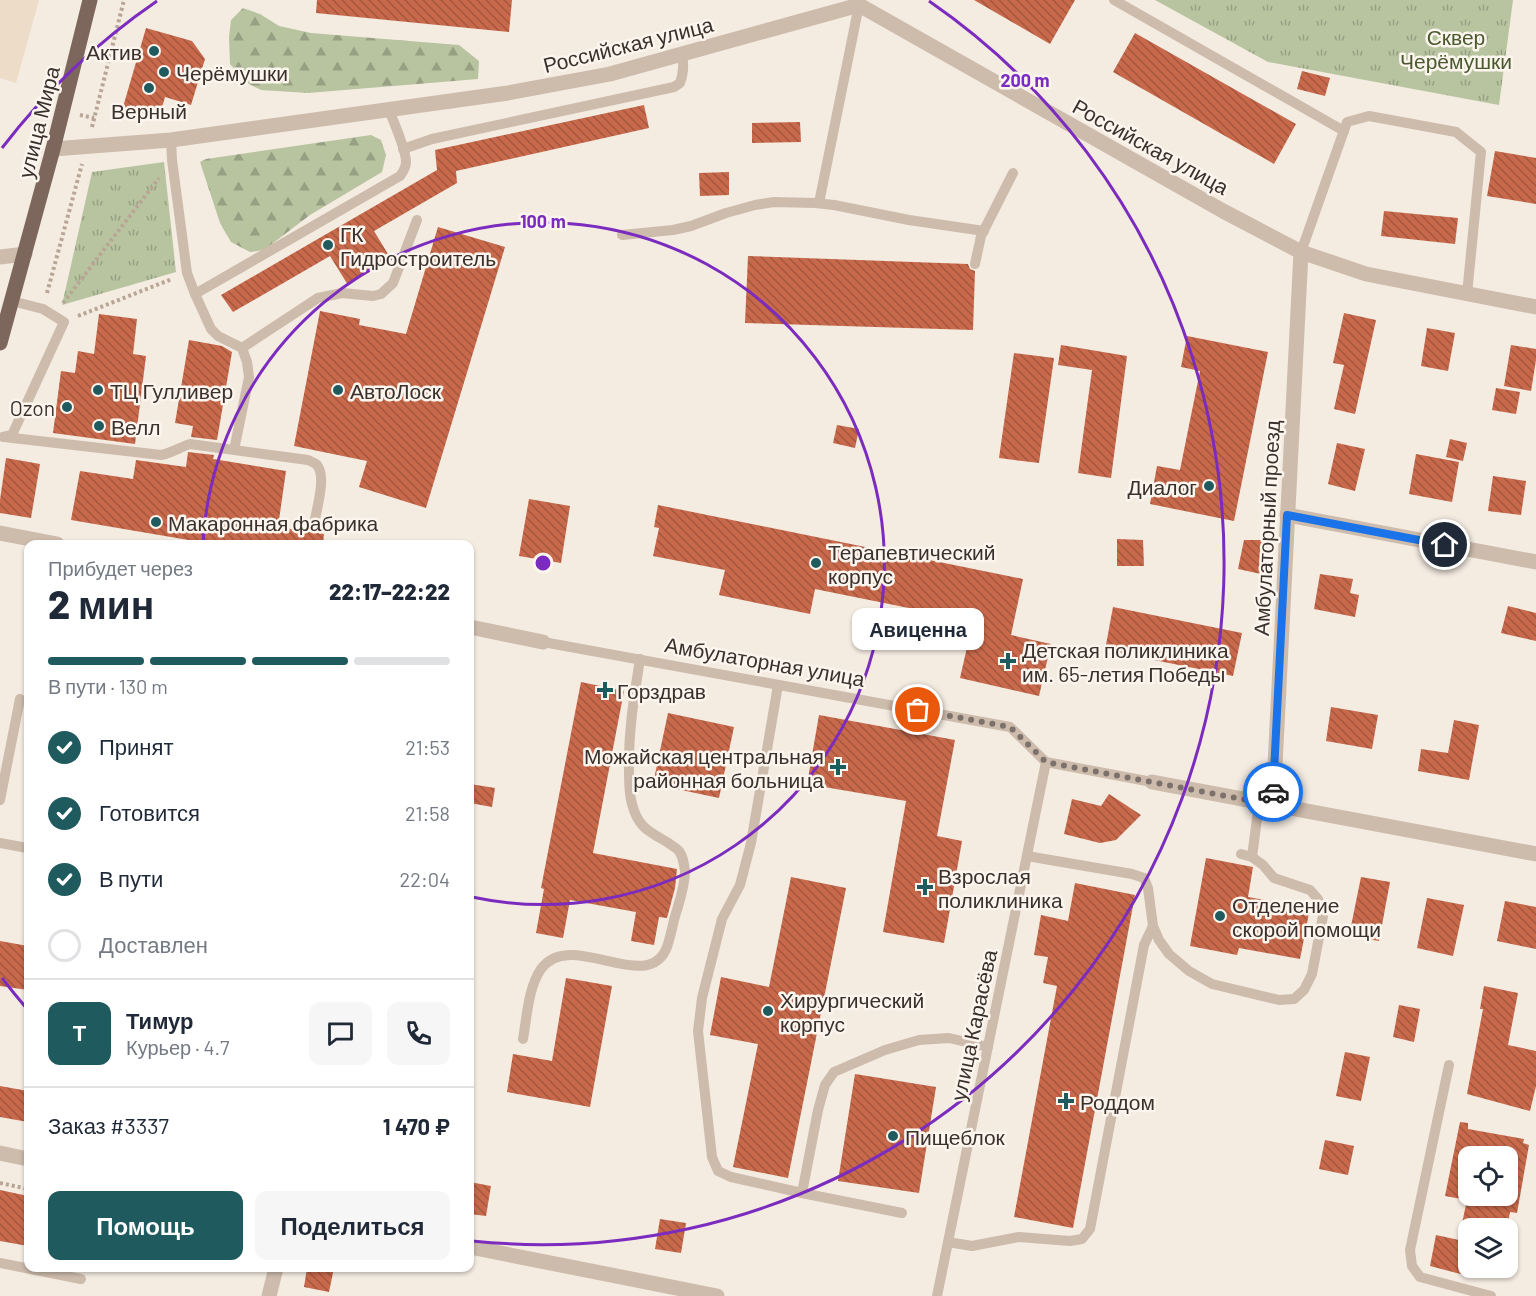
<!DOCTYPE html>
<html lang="ru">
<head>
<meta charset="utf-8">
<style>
	:root { --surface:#fff; --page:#f6f6f7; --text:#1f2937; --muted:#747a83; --line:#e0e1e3; --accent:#1f5a5e }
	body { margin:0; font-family:Barlow,sans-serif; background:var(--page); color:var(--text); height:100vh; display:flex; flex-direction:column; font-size:22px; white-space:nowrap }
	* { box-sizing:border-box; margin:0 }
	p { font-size:20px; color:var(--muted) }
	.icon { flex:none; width:33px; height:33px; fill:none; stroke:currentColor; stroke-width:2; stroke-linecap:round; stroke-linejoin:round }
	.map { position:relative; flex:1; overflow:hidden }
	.panel { position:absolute; left:24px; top:540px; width:450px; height:732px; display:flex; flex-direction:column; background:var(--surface); border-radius:12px; box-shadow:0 2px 4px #0004 }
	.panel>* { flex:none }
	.buttons { position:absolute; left:1458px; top:1146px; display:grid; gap:12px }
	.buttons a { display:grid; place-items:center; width:60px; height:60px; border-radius:12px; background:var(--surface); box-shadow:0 2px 4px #0004; font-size:30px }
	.pin { position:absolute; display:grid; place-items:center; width:51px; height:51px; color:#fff; margin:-26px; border:3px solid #fff; border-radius:50%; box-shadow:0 2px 6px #0007 }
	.courier { position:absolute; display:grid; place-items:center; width:60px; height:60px; margin:-30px; border:4px solid #1a73e8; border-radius:50%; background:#fff; color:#222; box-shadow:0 2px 8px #0007 }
	.bubble { position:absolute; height:42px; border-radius:12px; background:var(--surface); box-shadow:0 2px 4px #0004; font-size:20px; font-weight:800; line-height:42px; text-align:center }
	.headline em { font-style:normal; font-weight:800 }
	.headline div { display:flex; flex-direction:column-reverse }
	.headline { display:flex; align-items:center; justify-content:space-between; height:102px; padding:0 24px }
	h1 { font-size:39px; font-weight:800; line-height:45px }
	.bar { display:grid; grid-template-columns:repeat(4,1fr); gap:9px 6px; align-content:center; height:72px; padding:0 24px }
	.bar i { height:8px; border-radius:4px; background:var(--line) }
	.bar .selected { background:var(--accent) }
	.bar p { grid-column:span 4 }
	.line { display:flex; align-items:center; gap:15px; padding:0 24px; border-top:2px solid var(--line) }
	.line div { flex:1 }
	.round { display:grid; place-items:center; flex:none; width:63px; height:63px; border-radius:12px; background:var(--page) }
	ol { padding:0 24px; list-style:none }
	li { display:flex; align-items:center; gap:18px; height:66px }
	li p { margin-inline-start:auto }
	li .icon { padding:6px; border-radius:50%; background:var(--accent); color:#fff; stroke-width:4 }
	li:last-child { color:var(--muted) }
	li i { width:33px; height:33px; border:3px solid var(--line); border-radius:50% }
	.cta { display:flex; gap:12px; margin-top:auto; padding:12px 24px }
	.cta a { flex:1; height:69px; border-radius:12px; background:var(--accent); color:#fff; font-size:24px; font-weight:800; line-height:69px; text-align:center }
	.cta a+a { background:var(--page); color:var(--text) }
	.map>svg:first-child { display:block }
	.forest { fill:url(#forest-firs) }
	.park { fill:url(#park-tufts) }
	.plaza { fill:#ecdcc8 }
	.building { fill:url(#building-back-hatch); fill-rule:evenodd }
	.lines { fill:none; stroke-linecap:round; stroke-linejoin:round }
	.path { stroke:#b9a596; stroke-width:4; stroke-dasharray:3 3; stroke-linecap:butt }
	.lane { stroke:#cdbbac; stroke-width:10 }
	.street { stroke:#cdbbac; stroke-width:15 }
	.primary { stroke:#7d675c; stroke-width:15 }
	.done { stroke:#7c716b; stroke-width:6; stroke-dasharray:0 10.8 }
	.route { stroke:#1a73e8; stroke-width:8 }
	.ring { fill:none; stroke:#7b2cbf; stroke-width:3 }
	.poi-dot { fill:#1f5a5e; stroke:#fbf5ee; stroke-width:2 }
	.labels { text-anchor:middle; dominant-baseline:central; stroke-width:5; stroke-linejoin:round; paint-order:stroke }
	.park-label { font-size:21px; fill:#4a5a2e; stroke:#fbf5ee }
	.street-label { font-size:21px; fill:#3b302b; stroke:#fbf5ee }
	.poi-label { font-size:21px; fill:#3b302b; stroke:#fbf5ee; text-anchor:start }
	.centre { fill:#7b2cbf; stroke:#fbf5ee; stroke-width:3 }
	.ring-label { font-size:18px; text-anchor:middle; font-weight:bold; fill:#7b2cbf; stroke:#fbf5ee; stroke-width:5; stroke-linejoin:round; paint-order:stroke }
</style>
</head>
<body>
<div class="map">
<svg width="1536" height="1296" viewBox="0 0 1536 1296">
	<defs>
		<pattern id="forest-firs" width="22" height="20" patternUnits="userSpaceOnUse" patternTransform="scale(1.5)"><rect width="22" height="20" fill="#b8c4a0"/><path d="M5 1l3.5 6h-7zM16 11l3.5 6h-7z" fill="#97a083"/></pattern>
		<pattern id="park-tufts" width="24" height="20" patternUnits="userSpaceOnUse" patternTransform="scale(1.5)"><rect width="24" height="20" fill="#b8c4a0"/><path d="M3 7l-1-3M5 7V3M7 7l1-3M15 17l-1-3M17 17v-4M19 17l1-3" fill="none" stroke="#97a083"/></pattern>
		<pattern id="building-back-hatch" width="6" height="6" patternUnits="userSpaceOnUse" patternTransform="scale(1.5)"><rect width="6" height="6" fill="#c8694b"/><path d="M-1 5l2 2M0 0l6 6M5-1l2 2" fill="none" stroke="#a4573f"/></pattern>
	</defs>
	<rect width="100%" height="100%" fill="#f4ebe1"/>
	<g class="forest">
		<polygon points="243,8 260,14 279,26 311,33 459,45 479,61 478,79 308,93 261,90 249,84 230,64 229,37 231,20"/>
		<polygon points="371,135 381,140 386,155 382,172 310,215 264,250 250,252 231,242 220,223 200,162 206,159"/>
	</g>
	<g class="park">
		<polygon points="1155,0 1513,0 1499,105 1268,62"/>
		<polygon points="164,162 176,272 62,305 92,172"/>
	</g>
	<polygon class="plaza" points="0,0 39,0 16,83 0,78"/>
	<g class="building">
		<polygon points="317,0 512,0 509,32 316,13"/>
		<polygon points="974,0 1075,0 1050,44"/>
		<polygon points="146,28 192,41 205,59 191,105 165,97 159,118 123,107"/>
		<polygon points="1135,33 1296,124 1274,164 1113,72"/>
		<polygon points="1302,71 1330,78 1325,96 1297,89"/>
		<polygon points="644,105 649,128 456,171 457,183 374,231 391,259 348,285 330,256 233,312 221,295 437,170 435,150"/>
		<polygon points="800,122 801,142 752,143 752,123"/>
		<polygon points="1495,151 1536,158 1536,204 1487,196"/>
		<polygon points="729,172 729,195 700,196 699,173"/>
		<polygon points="1384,211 1458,218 1455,244 1381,236"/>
		<polygon points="438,227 505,247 426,508 359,487 367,461 294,446 320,311 360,319 359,325 406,334"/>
		<polygon points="748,256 968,264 970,269 975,271 973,330 745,323"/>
		<polygon points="1344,313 1376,320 1355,414 1334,409 1344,365 1333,363"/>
		<polygon points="99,314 137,319 133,354 146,356 135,444 53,433 61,371 75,373 78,351 94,354"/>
		<polygon points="1427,328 1455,333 1448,371 1421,366"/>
		<polygon points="1187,336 1268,352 1234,521 1150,504 1157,466 1180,470 1200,371 1181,367"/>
		<polygon points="189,340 222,346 232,352 217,440 191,437 193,426 175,423"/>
		<polygon points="1061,345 1127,356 1111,478 1078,473 1092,370 1058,365"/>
		<polygon points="1511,345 1536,349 1536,360 1531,391 1504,386"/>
		<polygon points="1014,353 1054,358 1039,463 999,458"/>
		<polygon points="1496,388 1520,392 1516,414 1492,410"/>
		<polygon points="837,425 859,429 855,448 833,443"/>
		<polygon points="1450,439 1467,443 1463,461 1446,457"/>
		<polygon points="1337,443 1365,449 1355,491 1328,484"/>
		<polygon points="188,452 214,455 213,459 286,471 278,527 324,534 323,544 212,544 71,520 80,471 133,479 136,460 186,467"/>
		<polygon points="1416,454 1459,462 1452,502 1409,494"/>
		<polygon points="6,458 40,464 31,518 0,513 0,500"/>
		<polygon points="1493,476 1526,481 1521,515 1488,511"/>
		<polygon points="529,499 570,506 561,563 519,556"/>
		<polygon points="658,505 1023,579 1011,635 1051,644 1039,696 960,678 973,621 815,589 810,614 719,595 725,570 653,556 659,528 654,527"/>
		<polygon points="1117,539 1143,540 1144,566 1117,566"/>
		<polygon points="1244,540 1268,540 1261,574 1238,569"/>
		<polygon points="1320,574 1353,579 1350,593 1359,595 1355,617 1314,609"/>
		<polygon points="1508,606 1536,613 1536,641 1501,633"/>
		<polygon points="1113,607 1242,633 1233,676 1105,650"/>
		<polygon points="581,682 624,691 593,853 677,869 675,888 667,918 659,917 654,945 631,941 636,912 570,900 563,938 536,933 544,889 541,888"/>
		<polygon points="1331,707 1378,715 1372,749 1326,741"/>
		<polygon points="668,713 734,727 719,798 653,784"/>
		<polygon points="819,715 955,740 937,836 962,841 944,943 883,932 906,801 807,784"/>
		<polygon points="1454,720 1479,725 1469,780 1418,771 1421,749 1448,753"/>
		<polygon points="470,784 495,788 492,807 470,803"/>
		<polygon points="1109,794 1141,815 1116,840 1100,843 1064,834 1072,799 1101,806"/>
		<polygon points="1206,858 1253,867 1248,897 1310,908 1300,959 1239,948 1237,955 1190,946"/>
		<polygon points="791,877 846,888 788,1178 733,1167 758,1044 710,1035 721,977 769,987"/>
		<polygon points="1361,877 1390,882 1379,941 1349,936"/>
		<polygon points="1075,883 1135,895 1073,1228 1014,1217 1057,986 1043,983 1048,957 1034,955 1041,915 1068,921"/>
		<polygon points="1427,898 1464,905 1453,956 1417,948"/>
		<polygon points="1505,901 1536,907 1536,949 1497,941"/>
		<polygon points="0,941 28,946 28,990 0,986"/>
		<polygon points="566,978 612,986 590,1107 507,1092 513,1054 552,1061"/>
		<polygon points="1484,986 1518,993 1508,1045 1536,1051 1536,1086 1530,1111 1467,1094 1483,1009 1480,1009"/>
		<polygon points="1399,1005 1420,1009 1414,1042 1393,1037"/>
		<polygon points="1345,1052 1370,1057 1361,1101 1336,1096"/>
		<polygon points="855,1074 936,1087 919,1193 838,1181"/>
		<polygon points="0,1086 28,1091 28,1122 0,1117"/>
		<path d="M1460 1122 1468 1123V1129L1524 1139 1523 1143 1529 1145 1517 1213 1510 1212 1507 1228H1461L1467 1200 1445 1196ZM1468 1156H1508V1196H1468Z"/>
		<polygon points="1325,1140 1354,1146 1348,1175 1319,1169"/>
		<polygon points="470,1182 491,1186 486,1216 470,1214"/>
		<polygon points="0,1190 28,1196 28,1246 0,1241"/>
		<polygon points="660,1219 686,1223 681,1253 655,1249"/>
		<polygon points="1436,1235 1468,1242 1468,1276 1430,1266"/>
		<polygon points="307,1268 334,1268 329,1292 304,1287"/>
	</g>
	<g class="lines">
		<g class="path">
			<polyline points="80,115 94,118"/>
			<polyline points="92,127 124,0"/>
			<polyline points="47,293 82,164"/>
			<polyline points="63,303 159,178"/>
			<polyline points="78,316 172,279"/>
			<polyline points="0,1183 28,1189"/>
		</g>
		<g class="lane">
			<polyline points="1114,0 1344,131"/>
			<polyline points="171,140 172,160 187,273 195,294 211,329 218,336 242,348 247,362 249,377 234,450"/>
			<path d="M403 149 432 139 674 87 680 83C684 73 684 65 682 54"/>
			<polyline points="819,203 859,5"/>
			<polyline points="622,235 673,230 691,226 726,213 755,205 774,202 815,203 834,205 909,220 984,231"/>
			<polyline points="1301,252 1347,122 1369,116 1456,132 1481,152 1467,294"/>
			<polyline points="975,264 981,236 1013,173"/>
			<path d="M195 294 400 176C403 172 406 168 406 162 406 149 394 123 389 110"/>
			<polyline points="242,348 318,298 342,293 373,296 381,294 393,283 417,220"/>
			<polyline points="3,437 12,435 64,322 43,309 12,301"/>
			<path d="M4 437 161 455C172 453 180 447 190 444L308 460C310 461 315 463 317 465 327 477 316 510 314 525"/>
			<polyline points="543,642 1010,727 1046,762 1152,782"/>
			<polyline points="778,685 751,843 740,885 722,919 702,998 698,1031 712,1157 718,1171 731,1177 802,1193 902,1213"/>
			<polyline points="0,800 20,699"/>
			<polyline points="0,843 27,848"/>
			<polyline points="1027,856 1132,874 1144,878 1148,888 1153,926 1159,940 1169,954 1189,971 1212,984 1279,1000 1294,999 1304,990 1312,974 1323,916 1318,899 1310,890 1274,878 1263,865 1252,857 1241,854"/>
			<polyline points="1252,857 1259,803"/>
			<path d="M523 1039C527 1017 528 988 541 969 571 927 648 997 667 947 670 938 672 929 674 920 678 905 685 888 685 871 684 864 683 855 678 850 675 847 671 845 667 842 648 831 638 827 632 804 629 794 629 783 629 772 628 734 634 697 640 659"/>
			<polyline points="1449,1065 1410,1250 1412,1266 1420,1277 1491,1296"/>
			<polyline points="802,1193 818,1110 825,1085 834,1072 885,1050 919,1040 949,1038 988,1047"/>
			<polyline points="948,1242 972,1246 1019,1237 1070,1241 1082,1239 1090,1229 1144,945 1153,926"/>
			<polyline points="0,1263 81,1279"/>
			<polyline points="937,1296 1046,762"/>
		</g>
		<g class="street">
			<polyline points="53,149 171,140 508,93 610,74 859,5 1223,211 1301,252 1366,274 1536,307"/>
			<polyline points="0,257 25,254"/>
			<polyline points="1287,515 1536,562"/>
			<polyline points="0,533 57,544"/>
			<polyline points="470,627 543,642"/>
			<polyline points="1152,782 1536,854"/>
			<polyline points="1273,805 1301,252"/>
			<polyline points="0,1153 28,1159"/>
			<polyline points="470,1247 717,1296"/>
			<polyline points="269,1296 276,1268"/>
		</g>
		<polyline class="primary" points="0,343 53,149 90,0"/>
	</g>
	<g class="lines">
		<polyline class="done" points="918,710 1010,727 1046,762 1273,805 1273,792"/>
		<polyline class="route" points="1273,792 1287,515 1445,545"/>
	</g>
	<g class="ring">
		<path d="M203 542A341 341 0 1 1 472 897"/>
		<path d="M28 1010A682 682 0 0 1 2 978M2 148A682 682 0 0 1 157 1M929 1A682 682 0 0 1 472 1241"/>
	</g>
	<g class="poi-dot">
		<circle cx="154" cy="51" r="6"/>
		<circle cx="164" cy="72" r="6"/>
		<circle cx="149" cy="88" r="6"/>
		<circle cx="328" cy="245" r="6"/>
		<circle cx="98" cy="390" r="6"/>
		<circle cx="338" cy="390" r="6"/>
		<circle cx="67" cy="407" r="6"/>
		<circle cx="99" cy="426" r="6"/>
		<circle cx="1209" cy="486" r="6"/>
		<circle cx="156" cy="522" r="6"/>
		<circle cx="816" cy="563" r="6"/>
		<path d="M1005 652h6v6h6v6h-6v6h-6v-6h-6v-6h6z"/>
		<path d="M602 681h6v6h6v6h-6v6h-6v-6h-6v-6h6z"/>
		<path d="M835 758h6v6h6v6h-6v6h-6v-6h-6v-6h6z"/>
		<path d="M922 878h6v6h6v6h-6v6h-6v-6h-6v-6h6z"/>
		<circle cx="1220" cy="916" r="6"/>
		<circle cx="768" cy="1011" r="6"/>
		<path d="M1063 1092h6v6h6v6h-6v6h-6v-6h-6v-6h6z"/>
		<circle cx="893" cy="1136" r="6"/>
	</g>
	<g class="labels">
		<g class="park-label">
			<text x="1456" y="36">Сквер<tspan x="1456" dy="24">Черёмушки</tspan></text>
		</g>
		<g class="street-label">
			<text transform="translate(628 44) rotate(-14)">Российская улица</text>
			<text transform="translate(38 122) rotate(-76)">улица Мира</text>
			<text transform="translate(1151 146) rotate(29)">Российская улица</text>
			<text transform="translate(1266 528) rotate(-87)">Амбулаторный проезд</text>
			<text transform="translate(765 661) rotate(10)">Амбулаторная улица</text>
			<text transform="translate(973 1025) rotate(-78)">улица Карасёва</text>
		</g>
		<g class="poi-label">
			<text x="142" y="51" text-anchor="end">Актив</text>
			<text x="176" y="72">Черёмушки</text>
			<text x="149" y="110" text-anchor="middle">Верный</text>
			<text x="340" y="233">ГК<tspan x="340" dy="24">Гидростроитель</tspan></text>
			<text x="110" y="390">ТЦ Гулливер</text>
			<text x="350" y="390">АвтоЛоск</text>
			<text x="55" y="407" text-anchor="end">Ozon</text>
			<text x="111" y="426">Велл</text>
			<text x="1197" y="486" text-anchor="end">Диалог</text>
			<text x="168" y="522">Макаронная фабрика</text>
			<text x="828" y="551">Терапевтический<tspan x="828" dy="24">корпус</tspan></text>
			<text x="1022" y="649">Детская поликлиника<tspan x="1022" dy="24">им. 65-летия Победы</tspan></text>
			<text x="617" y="690">Горздрав</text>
			<text x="824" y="755" text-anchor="end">Можайская центральная<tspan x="824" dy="24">районная больница</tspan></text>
			<text x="938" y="875">Взрослая<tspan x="938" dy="24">поликлиника</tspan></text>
			<text x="1232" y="904">Отделение<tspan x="1232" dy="24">скорой помощи</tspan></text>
			<text x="780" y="999">Хирургический<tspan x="780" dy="24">корпус</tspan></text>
			<text x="1080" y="1101">Роддом</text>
			<text x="905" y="1136">Пищеблок</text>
		</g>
	</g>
	<circle cx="543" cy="563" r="9" class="centre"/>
	<g class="ring-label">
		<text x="1025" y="87">200 m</text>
		<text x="543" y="228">100 m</text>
	</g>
</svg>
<div class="buttons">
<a><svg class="icon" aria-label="locate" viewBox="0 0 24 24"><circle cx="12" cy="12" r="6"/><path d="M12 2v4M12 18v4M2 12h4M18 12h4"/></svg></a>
<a><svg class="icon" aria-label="layers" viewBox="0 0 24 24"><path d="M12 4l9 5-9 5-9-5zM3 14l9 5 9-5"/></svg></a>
</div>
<div class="pin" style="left:918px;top:710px;background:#ea580c"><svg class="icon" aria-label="bag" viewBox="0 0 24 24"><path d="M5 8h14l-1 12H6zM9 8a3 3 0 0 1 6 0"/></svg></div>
<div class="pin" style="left:1445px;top:545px;background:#1f2937"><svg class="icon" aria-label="home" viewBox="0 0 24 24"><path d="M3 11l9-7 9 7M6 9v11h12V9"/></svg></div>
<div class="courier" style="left:1273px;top:792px"><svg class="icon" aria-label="car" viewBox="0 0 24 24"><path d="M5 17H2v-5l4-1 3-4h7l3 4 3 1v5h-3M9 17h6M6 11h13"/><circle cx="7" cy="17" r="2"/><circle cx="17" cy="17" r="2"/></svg></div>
<div class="bubble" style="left:852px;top:608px;width:132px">Авиценна</div>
<section class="panel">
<div class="headline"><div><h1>2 мин</h1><p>Прибудет через</p></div><em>22:17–22:22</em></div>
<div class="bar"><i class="selected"></i><i class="selected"></i><i class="selected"></i><i></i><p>В пути · 130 m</p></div>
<ol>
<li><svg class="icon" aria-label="check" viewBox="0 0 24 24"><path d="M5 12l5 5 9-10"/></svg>Принят<p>21:53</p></li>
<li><svg class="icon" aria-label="check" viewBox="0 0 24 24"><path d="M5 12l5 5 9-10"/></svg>Готовится<p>21:58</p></li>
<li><svg class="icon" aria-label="check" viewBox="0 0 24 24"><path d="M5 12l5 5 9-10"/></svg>В пути<p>22:04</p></li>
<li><i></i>Доставлен</li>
</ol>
<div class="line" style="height:108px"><b class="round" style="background:var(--accent);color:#fff">Т</b><div><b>Тимур</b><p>Курьер · 4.7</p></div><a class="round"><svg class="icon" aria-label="chat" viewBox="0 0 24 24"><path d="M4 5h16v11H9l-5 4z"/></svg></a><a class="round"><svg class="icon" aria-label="phone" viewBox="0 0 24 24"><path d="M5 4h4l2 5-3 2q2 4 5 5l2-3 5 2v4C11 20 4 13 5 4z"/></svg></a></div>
<div class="line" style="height:78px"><div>Заказ #3337</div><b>1 470 ₽</b></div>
<div class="cta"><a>Помощь</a><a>Поделиться</a></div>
</section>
</div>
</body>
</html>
